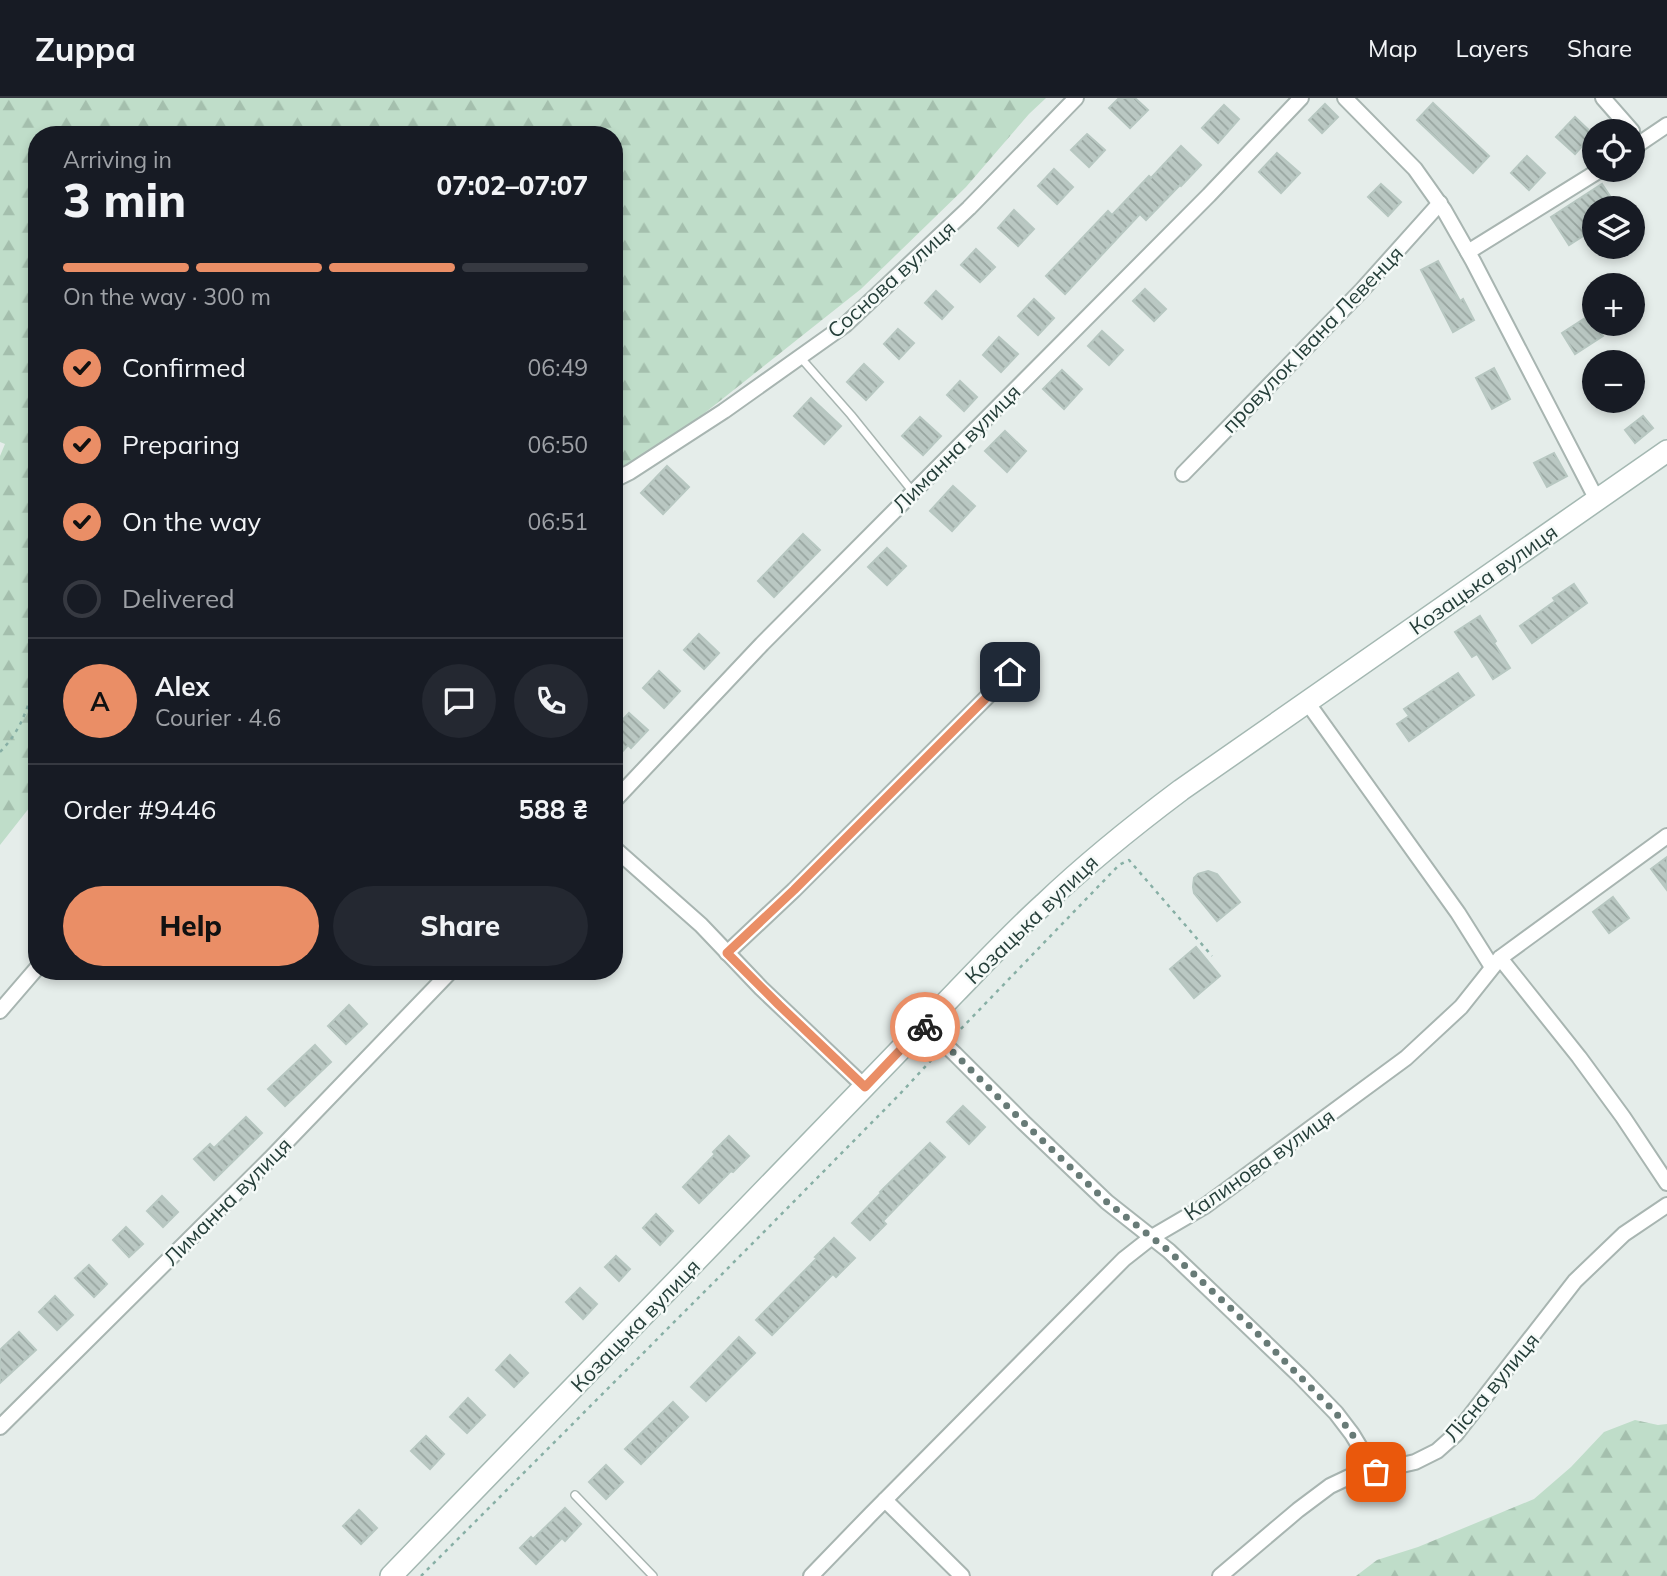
<!DOCTYPE html>
<html lang="en">
<head>
<meta charset="utf-8">
<style>
	:root { --surface:#171b24; --page:#242831; --text:#f1f3f6; --muted:#9ea1a6; --line:#363941; --accent:#ea8e66 }
	body { margin:0; font-family:Mulish,sans-serif; background:var(--page); color:var(--text); height:100vh; display:flex; flex-direction:column; font-size:26px; white-space:nowrap }
	* { box-sizing:border-box; margin:0 }
	p { font-size:23px; color:var(--muted) }
	.icon { flex:none; width:38px; height:38px; fill:none; stroke:currentColor; stroke-width:2; stroke-linecap:round; stroke-linejoin:round }
	.map { position:relative; flex:1; overflow:hidden }
	.drawer { position:absolute; left:28px; top:28px; width:595px; height:854px; display:flex; flex-direction:column; background:var(--surface); border-radius:28px; box-shadow:0 4px 10px #0003 }
	.drawer>* { flex:none }
	.fabs { position:absolute; left:1582px; top:21px; display:grid; gap:14px }
	.fabs a { display:grid; place-items:center; width:63px; height:63px; border-radius:50%; background:var(--surface); box-shadow:0 4px 10px #0003; font-size:35px }
	.pin { position:absolute; display:grid; place-items:center; width:60px; height:60px; color:#fff; margin:-30px; border-radius:14px; box-shadow:0 4px 10px #0006 }
	.courier { position:absolute; display:grid; place-items:center; width:70px; height:70px; margin:-35px; border:5px solid #ea8e66; border-radius:50%; background:#fff; color:#222; box-shadow:0 2px 9px #0007 }
	.overview em { font-style:normal; font-weight:800 }
	.overview div { display:flex; flex-direction:column-reverse }
	.overview { display:flex; align-items:center; justify-content:space-between; height:119px; padding:0 35px }
	h1 { font-size:46px; font-weight:800; line-height:52px }
	.bar { display:grid; grid-template-columns:repeat(4,1fr); gap:10px 7px; align-content:center; height:84px; padding:0 35px }
	.bar i { height:9px; border-radius:5px; background:var(--line) }
	.bar .selected { background:var(--accent) }
	.bar p { grid-column:span 4 }
	.line { display:flex; align-items:center; gap:18px; padding:0 35px; border-top:2px solid var(--line) }
	.line div { flex:1 }
	.round { display:grid; place-items:center; flex:none; width:74px; height:74px; border-radius:37px; background:var(--page) }
	ol { padding:0 35px; list-style:none }
	li { display:flex; align-items:center; gap:21px; height:77px }
	li p { margin-inline-start:auto }
	li .icon { padding:7px; border-radius:50%; background:var(--accent); color:#111; stroke-width:4 }
	li:last-child { color:var(--muted) }
	li i { width:38px; height:38px; border:4px solid var(--line); border-radius:50% }
	.button { display:flex; gap:14px; margin-top:auto; padding:14px 35px }
	.button a { flex:1; height:80px; border-radius:42px; background:var(--accent); color:#111; font-size:28px; font-weight:800; line-height:80px; text-align:center }
	.button a+a { background:var(--page); color:var(--text) }
	header { display:flex; align-items:center; gap:42px; box-sizing:border-box; height:98px; padding:0 35px; background:var(--surface); border-bottom:2px solid var(--line) }
	header strong { font-size:33px }
	nav { display:flex; gap:38px; margin-inline-start:auto; font-size:24px }
	.map>svg:first-child { display:block }
	.forest { fill:url(#forest-firs) }
	.building { fill:url(#building-back-hatch); stroke:#b7c7c1; stroke-width:2 }
	.lines { fill:none; stroke-linecap:round; stroke-linejoin:round }
	.lane-casing { stroke:#a8b5b1; stroke-width:10 }
	.street-casing { stroke:#a8b5b1; stroke-width:18 }
	.secondary-casing { stroke:#a4b8b2; stroke-width:24 }
	.path { stroke:#87afa5; stroke-width:2.5; stroke-dasharray:3.5 5; stroke-linecap:butt }
	.lane { stroke:#fff; stroke-width:7 }
	.street { stroke:#fff; stroke-width:14 }
	.secondary { stroke:#fff; stroke-width:21 }
	.done { stroke:#687b77; stroke-width:7; stroke-dasharray:0 12.6 }
	.route { stroke:#ea8e66; stroke-width:9 }
	.labels { text-anchor:middle; dominant-baseline:central; stroke-width:5; stroke-linejoin:round; paint-order:stroke }
	.street-label { font-size:21px; fill:#253e39; stroke:#f5faf8 }
</style>
</head>
<body>
<header>
<strong>Zuppa</strong>
<nav><a>Map</a><a>Layers</a><a>Share</a></nav>
</header>
<div class="map">
<svg width="1667" height="1478" viewBox="0 0 1667 1478">
	<defs>
		<pattern id="forest-firs" width="22" height="20" patternUnits="userSpaceOnUse" patternTransform="scale(1.75)"><rect width="22" height="20" fill="#bfddc9"/><path d="M5 1l3.5 6h-7zM16 11l3.5 6h-7z" fill="#a4bfad"/></pattern>
		<pattern id="building-back-hatch" width="6" height="6" patternUnits="userSpaceOnUse" patternTransform="scale(1.75)"><rect width="6" height="6" fill="#bac8c3"/><path d="M-1 5l2 2M0 0l6 6M5-1l2 2" fill="none" stroke="#97a49f"/></pattern>
	</defs>
	<rect width="100%" height="100%" fill="#e5edea"/>
	<g class="forest">
		<polygon points="0,0 1046,0 1029,16 966,89 861,191 668,344 625,367 614,369 614,37 37,37 37,700 0,747 0,358 5,346 0,344"/>
		<polygon points="1635,1322 1658,1327 1667,1326 1667,1478 1356,1478 1377,1462 1418,1449 1534,1401 1571,1369 1604,1334"/>
	</g>
	<g class="building">
		<polygon points="1119,0 1135,0 1148,12 1130,30 1109,10"/>
		<polygon points="1433,5 1489,58 1473,75 1417,22"/>
		<polygon points="1325,6 1338,19 1322,35 1309,22"/>
		<polygon points="1224,7 1239,21 1218,45 1202,30"/>
		<polygon points="1575,19 1593,36 1575,56 1556,39"/>
		<polygon points="1087,36 1105,52 1089,69 1071,52"/>
		<polygon points="1181,48 1201,67 1181,88 1180,87 1146,122 1140,116 1065,196 1046,178 1108,113 1112,117 1149,78 1151,80"/>
		<polygon points="1277,55 1300,75 1281,95 1259,74"/>
		<polygon points="1527,58 1545,75 1529,92 1511,75"/>
		<polygon points="1054,71 1073,89 1057,106 1038,88"/>
		<polygon points="1381,86 1401,104 1388,118 1368,99"/>
		<polygon points="1602,86 1618,110 1594,110 1594,131 1569,147 1551,119"/>
		<polygon points="1014,112 1034,131 1018,148 998,130"/>
		<polygon points="976,151 995,169 980,184 961,167"/>
		<polygon points="1438,163 1460,203 1463,201 1474,222 1453,234 1421,172"/>
		<polygon points="1145,191 1166,211 1154,223 1133,203"/>
		<polygon points="936,193 953,209 942,221 925,205"/>
		<polygon points="1034,201 1054,220 1038,237 1018,218"/>
		<polygon points="1590,217 1603,238 1575,256 1562,235"/>
		<polygon points="898,231 914,245 899,261 884,246"/>
		<polygon points="1102,233 1123,252 1109,267 1088,248"/>
		<polygon points="999,239 1018,256 1001,274 983,257"/>
		<polygon points="864,266 883,284 866,302 847,284"/>
		<polygon points="1494,270 1510,301 1492,311 1476,280"/>
		<polygon points="1062,272 1082,291 1064,311 1043,291"/>
		<polygon points="960,283 977,299 964,313 947,297"/>
		<polygon points="811,300 841,328 824,346 794,318"/>
		<polygon points="1643,318 1653,330 1635,345 1625,332"/>
		<polygon points="920,319 941,338 923,357 902,338"/>
		<polygon points="1005,333 1026,353 1007,374 985,353"/>
		<polygon points="1554,355 1567,378 1547,389 1534,365"/>
		<polygon points="667,368 689,389 663,416 641,395"/>
		<polygon points="953,388 975,408 952,433 930,413"/>
		<polygon points="803,436 820,452 774,499 758,483"/>
		<polygon points="887,450 906,468 887,487 868,469"/>
		<polygon points="1574,486 1587,505 1532,545 1520,528 1555,503 1553,500"/>
		<polygon points="1480,518 1496,543 1494,545 1510,570 1493,581 1477,556 1472,559 1455,534"/>
		<polygon points="699,536 719,555 704,571 684,552"/>
		<polygon points="659,573 680,593 664,610 643,590"/>
		<polygon points="1458,575 1474,597 1409,643 1397,626 1409,618 1404,611"/>
		<polygon points="629,615 648,632 631,650 628,647 614,663 614,631"/>
		<polygon points="1667,759 1667,792 1651,771"/>
		<polygon points="1208,773 1217,776 1240,804 1217,823 1194,795 1193,789 1194,780 1198,776"/>
		<polygon points="1613,799 1629,820 1609,835 1593,814"/>
		<polygon points="1196,849 1220,878 1194,900 1170,871"/>
		<polygon points="349,907 367,926 346,946 328,928"/>
		<polygon points="315,947 331,964 285,1008 268,991"/>
		<polygon points="963,1008 985,1029 969,1046 947,1024"/>
		<polygon points="246,1019 262,1035 214,1082 194,1061 210,1046 214,1050"/>
		<polygon points="729,1038 749,1058 733,1074 731,1073 699,1105 683,1089 715,1056 713,1054"/>
		<polygon points="930,1045 945,1059 883,1123 886,1126 870,1142 852,1125 881,1095 880,1094"/>
		<polygon points="162,1098 178,1114 163,1129 147,1113"/>
		<polygon points="656,1116 673,1133 660,1147 643,1130"/>
		<polygon points="126,1129 143,1146 129,1159 113,1142"/>
		<polygon points="834,1140 855,1160 836,1179 833,1176 772,1237 756,1222 817,1160 815,1159"/>
		<polygon points="616,1158 630,1171 619,1183 605,1169"/>
		<polygon points="89,1167 107,1186 94,1199 75,1180"/>
		<polygon points="580,1190 597,1206 583,1221 566,1204"/>
		<polygon points="55,1198 73,1217 57,1232 39,1214"/>
		<polygon points="19,1234 36,1252 0,1285 0,1252"/>
		<polygon points="739,1239 755,1255 706,1303 691,1289"/>
		<polygon points="510,1257 528,1275 514,1289 496,1272"/>
		<polygon points="468,1300 485,1317 467,1335 450,1319"/>
		<polygon points="673,1304 688,1319 641,1366 625,1351"/>
		<polygon points="426,1338 444,1356 430,1371 411,1353"/>
		<polygon points="606,1367 623,1384 606,1401 589,1384"/>
		<polygon points="565,1410 581,1426 565,1443 562,1440 536,1466 520,1450 531,1439 533,1441"/>
		<polygon points="359,1412 377,1430 361,1446 343,1428"/>
	</g>
	<g class="lines">
		<g class="lane-casing">
			<g id="lane">
				<polyline points="800,259 851,317 913,394"/>
				<polyline points="575,1397 653,1478"/>
			</g>
		</g>
		<g class="street-casing">
			<g id="street">
				<polyline points="1345,0 1415,71 1444,112 1473,163 1597,402"/>
				<polyline points="1603,0 1632,33"/>
				<polyline points="1633,50 1667,27"/>
				<polyline points="1468,154 1600,72"/>
				<polyline points="1183,376 1362,192 1440,105"/>
				<polyline points="614,382 630,374 724,313 845,227 969,110 1076,0"/>
				<polyline points="1307,604 1458,815 1492,869"/>
				<polyline points="614,703 762,546 1209,97 1301,0"/>
				<polyline points="614,750 701,827 761,890 865,989"/>
				<polyline points="727,855 794,792 993,593 1027,554"/>
				<polyline points="1500,860 1579,959 1623,1019 1667,1085"/>
				<polyline points="0,913 37,870"/>
				<polyline points="924,927 955,956 1023,1024 1107,1104 1169,1153 1300,1278 1336,1315 1352,1336 1375,1374"/>
				<polyline points="0,1329 270,1061 451,873"/>
				<polyline points="885,1402 962,1478"/>
				<polyline points="811,1478 871,1416 1124,1161 1152,1139 1205,1108 1406,960 1461,909 1500,860 1667,738"/>
				<polyline points="1220,1478 1298,1412 1330,1388 1349,1379 1415,1364 1437,1353 1456,1336 1575,1183 1624,1136 1667,1107"/>
			</g>
		</g>
		<g class="secondary-casing">
			<path id="secondary" d="M391 1478 956 894C985 864 1013 834 1044 806 1087 765 1133 728 1181 692L1667 353"/>
		</g>
		<g class="path">
			<path d="M0 654C21 632 26 614 35 586"/>
			<polyline points="955,937 1119,767 1129,762 1212,858"/>
			<polyline points="421,1478 750,1148 898,998 936,957"/>
		</g>
		<use href="#lane" class="lane"/>
		<use href="#street" class="street"/>
		<use href="#secondary" class="secondary"/>
	</g>
	<g class="lines">
		<polyline class="done" points="925,929 955,956 1023,1024 1107,1104 1169,1153 1253,1231 1336,1315 1352,1336 1376,1374"/>
		<polyline class="route" points="925,929 924,927 865,989 779,907 727,855 794,792 993,593 1010,574"/>
	</g>
	<g class="labels">
		<g class="street-label">
			<text transform="translate(891 181) rotate(-42)">Соснова вулиця</text>
			<text transform="translate(1312 241) rotate(-46)">провулок Івана Левенця</text>
			<text transform="translate(956 350) rotate(-45)">Лиманна вулиця</text>
			<text transform="translate(1483 481) rotate(-35)">Козацька вулиця</text>
			<text transform="translate(1031 821) rotate(-44)">Козацька вулиця</text>
			<text transform="translate(1259 1066) rotate(-35)">Калинова вулиця</text>
			<text transform="translate(227 1103) rotate(-45)">Лиманна вулиця</text>
			<text transform="translate(635 1227) rotate(-46)">Козацька вулиця</text>
			<text transform="translate(1491 1289) rotate(-50)">Лісна вулиця</text>
		</g>
	</g>
</svg>
<div class="fabs">
<a><svg class="icon" aria-label="locate" viewBox="0 0 24 24"><circle cx="12" cy="12" r="6"/><path d="M12 2v4M12 18v4M2 12h4M18 12h4"/></svg></a>
<a><svg class="icon" aria-label="layers" viewBox="0 0 24 24"><path d="M12 4l9 5-9 5-9-5zM3 14l9 5 9-5"/></svg></a>
<a>+</a>
<a>−</a>
</div>
<div class="pin" style="left:1376px;top:1374px;background:#ea580c"><svg class="icon" aria-label="bag" viewBox="0 0 24 24"><path d="M5 8h14l-1 12H6zM9 8a3 3 0 0 1 6 0"/></svg></div>
<div class="pin" style="left:1010px;top:574px;background:#1f2937"><svg class="icon" aria-label="home" viewBox="0 0 24 24"><path d="M3 11l9-7 9 7M6 9v11h12V9"/></svg></div>
<div class="courier" style="left:925px;top:929px"><svg class="icon" aria-label="bike" viewBox="0 0 24 24"><circle cx="6" cy="16" r="4"/><circle cx="18" cy="16" r="4"/><path d="M6 16l4-8h5l3 8M10 8l3 8H6M13 5h3"/></svg></div>
<section class="drawer">
<div class="overview"><div><h1>3 min</h1><p>Arriving in</p></div><em>07:02–07:07</em></div>
<div class="bar"><i class="selected"></i><i class="selected"></i><i class="selected"></i><i></i><p>On the way · 300 m</p></div>
<ol>
<li><svg class="icon" aria-label="check" viewBox="0 0 24 24"><path d="M5 12l5 5 9-10"/></svg>Confirmed<p>06:49</p></li>
<li><svg class="icon" aria-label="check" viewBox="0 0 24 24"><path d="M5 12l5 5 9-10"/></svg>Preparing<p>06:50</p></li>
<li><svg class="icon" aria-label="check" viewBox="0 0 24 24"><path d="M5 12l5 5 9-10"/></svg>On the way<p>06:51</p></li>
<li><i></i>Delivered</li>
</ol>
<div class="line" style="height:126px"><b class="round" style="background:var(--accent);color:#111">A</b><div><b>Alex</b><p>Courier · 4.6</p></div><a class="round"><svg class="icon" aria-label="chat" viewBox="0 0 24 24"><path d="M4 5h16v11H9l-5 4z"/></svg></a><a class="round"><svg class="icon" aria-label="phone" viewBox="0 0 24 24"><path d="M5 4h4l2 5-3 2q2 4 5 5l2-3 5 2v4C11 20 4 13 5 4z"/></svg></a></div>
<div class="line" style="height:91px"><div>Order #9446</div><b>588 ₴</b></div>
<div class="button"><a>Help</a><a>Share</a></div>
</section>
</div>
</body>
</html>
